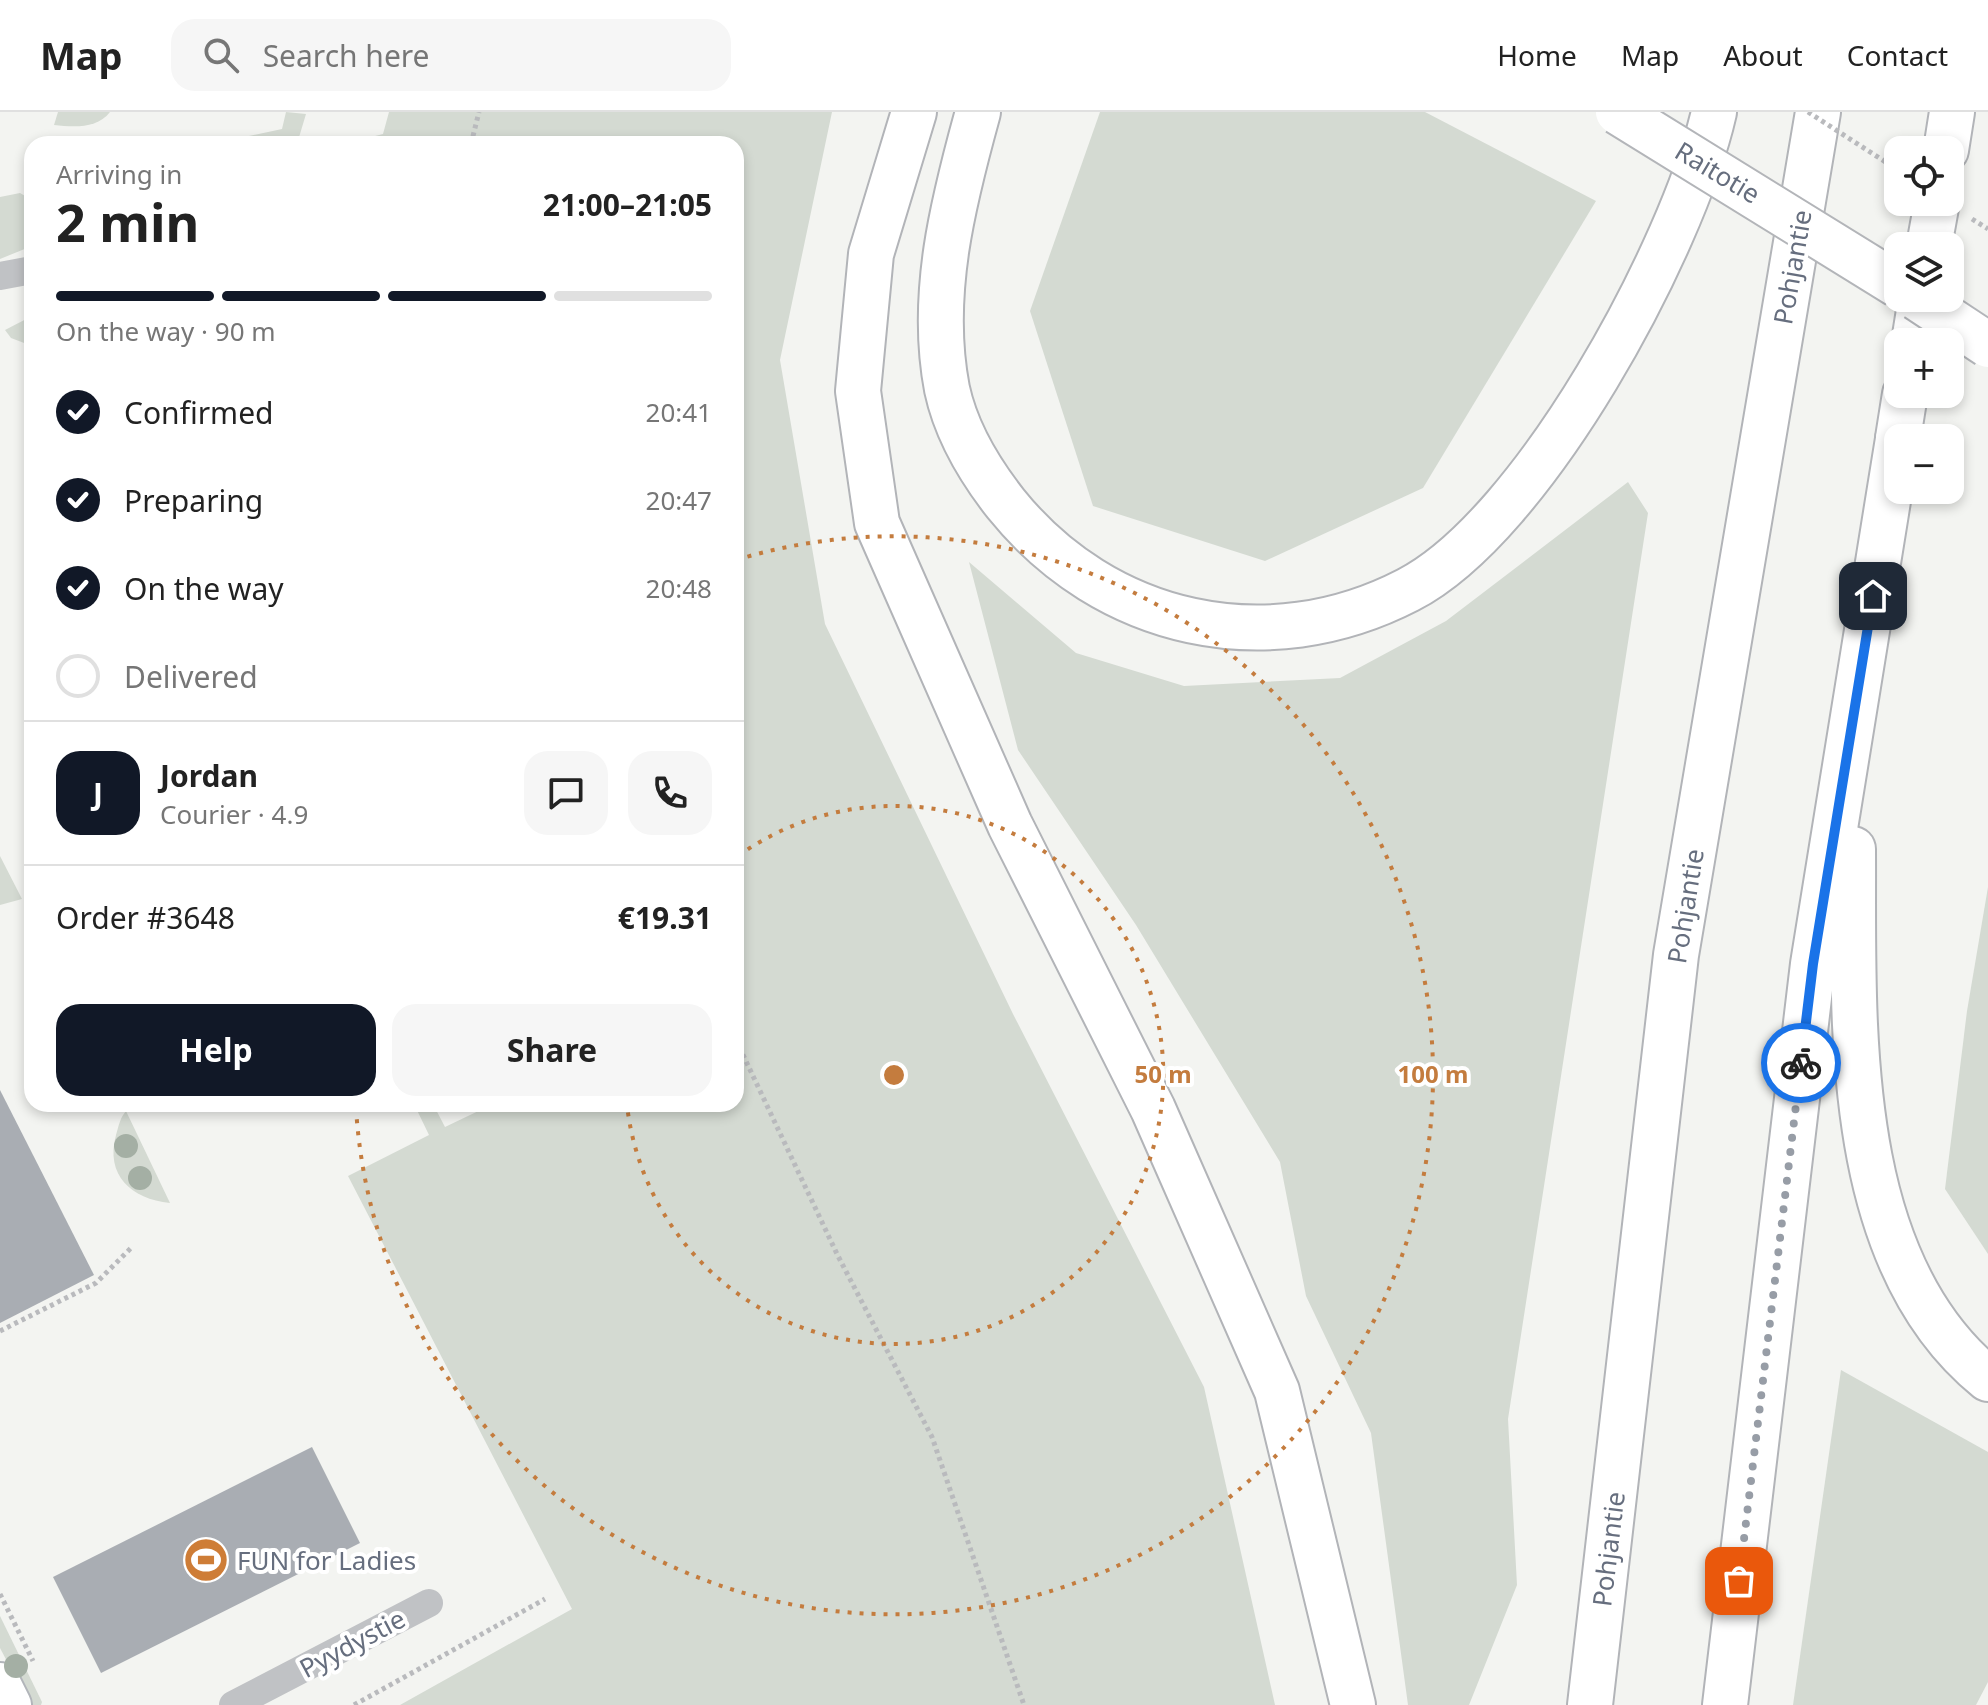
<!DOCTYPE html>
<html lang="en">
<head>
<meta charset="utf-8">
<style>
	:root { --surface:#fff; --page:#f6f6f6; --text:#222; --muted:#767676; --line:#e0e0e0; --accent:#111827 }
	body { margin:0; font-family:"Noto Sans",sans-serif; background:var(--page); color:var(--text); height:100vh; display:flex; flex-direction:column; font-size:30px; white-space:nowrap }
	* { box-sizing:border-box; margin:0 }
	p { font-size:26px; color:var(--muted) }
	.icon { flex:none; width:44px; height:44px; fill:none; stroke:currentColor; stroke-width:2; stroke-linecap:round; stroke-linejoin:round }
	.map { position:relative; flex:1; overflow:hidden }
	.side { position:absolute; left:24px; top:24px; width:720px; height:976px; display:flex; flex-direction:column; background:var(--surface); border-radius:24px; box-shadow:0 4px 12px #0003 }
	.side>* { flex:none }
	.tools { position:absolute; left:1884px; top:24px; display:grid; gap:16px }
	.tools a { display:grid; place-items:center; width:80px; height:80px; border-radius:16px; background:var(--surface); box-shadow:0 4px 12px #0003; font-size:40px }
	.pin { position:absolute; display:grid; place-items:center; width:68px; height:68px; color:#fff; margin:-34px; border-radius:16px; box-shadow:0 4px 12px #0006 }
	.courier { position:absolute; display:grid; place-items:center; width:80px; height:80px; margin:-40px; border:6px solid #1a73e8; border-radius:50%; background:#fff; color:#222; box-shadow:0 2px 10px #0007 }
	.head em { font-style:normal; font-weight:700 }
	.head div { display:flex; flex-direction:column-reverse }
	.head { display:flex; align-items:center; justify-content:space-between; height:136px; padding:0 32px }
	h1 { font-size:52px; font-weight:700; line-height:60px }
	.bar { display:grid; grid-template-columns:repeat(4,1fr); gap:12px 8px; align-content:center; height:96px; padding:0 32px }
	.bar i { height:10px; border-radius:6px; background:var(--line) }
	.bar .current { background:var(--accent) }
	.bar p { grid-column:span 4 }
	.line { display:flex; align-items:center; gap:20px; padding:0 32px; border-top:2px solid var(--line) }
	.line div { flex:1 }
	.round { display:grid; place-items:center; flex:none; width:84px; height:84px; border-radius:24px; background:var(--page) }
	ol { padding:0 32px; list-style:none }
	li { display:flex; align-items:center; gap:24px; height:88px }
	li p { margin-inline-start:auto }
	li .icon { padding:8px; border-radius:50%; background:var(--accent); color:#fff; stroke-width:4 }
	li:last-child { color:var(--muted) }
	li i { width:44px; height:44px; border:4px solid var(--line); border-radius:50% }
	.button { display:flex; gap:16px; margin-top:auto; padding:16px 32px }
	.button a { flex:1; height:92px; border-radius:24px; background:var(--accent); color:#fff; font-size:32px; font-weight:700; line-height:92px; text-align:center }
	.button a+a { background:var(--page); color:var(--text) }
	header { display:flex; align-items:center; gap:48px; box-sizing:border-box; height:112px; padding:0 40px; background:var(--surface); border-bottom:2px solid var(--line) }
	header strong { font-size:38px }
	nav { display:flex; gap:44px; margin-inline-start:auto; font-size:28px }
	.search { width:560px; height:72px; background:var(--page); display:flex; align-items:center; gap:20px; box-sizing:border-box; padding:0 28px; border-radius:24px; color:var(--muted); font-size:30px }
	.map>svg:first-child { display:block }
	.green { fill:#d4dad2 }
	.building { fill:#a9adb3 }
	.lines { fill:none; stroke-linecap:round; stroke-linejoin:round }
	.secondary-casing { stroke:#b2b5ba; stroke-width:44 }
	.highway-casing { stroke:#b2b4b8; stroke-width:48 }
	.path { stroke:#b9babd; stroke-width:5; stroke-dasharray:4 4; stroke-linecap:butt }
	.street { stroke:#c0c2c5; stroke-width:28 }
	.secondary { stroke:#fff; stroke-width:40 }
	.highway { stroke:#fff; stroke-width:44 }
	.primary-bridge-casing { stroke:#b3b5b9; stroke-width:48; stroke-linecap:butt }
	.path-bridge { stroke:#b9babd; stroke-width:5; stroke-dasharray:4 4; stroke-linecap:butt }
	.primary-bridge { stroke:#fff; stroke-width:44 }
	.tree { fill:#a4afa4 }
	.done { stroke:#979da6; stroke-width:8; stroke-dasharray:0 14.4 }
	.route { stroke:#1a73e8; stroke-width:10 }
	.ring { fill:none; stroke:#c47c3e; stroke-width:4; stroke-dasharray:4 8 }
	.labels { text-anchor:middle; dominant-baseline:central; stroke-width:8; stroke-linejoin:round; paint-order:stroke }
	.street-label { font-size:26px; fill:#666e7e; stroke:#fff }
	.poi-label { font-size:26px; fill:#666e7e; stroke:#fff; text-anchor:start }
	.centre { fill:#c47c3e; stroke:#fff; stroke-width:4 }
	.ring-label { font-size:24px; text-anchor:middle; font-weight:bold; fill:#c47c3e; stroke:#fff; stroke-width:8; stroke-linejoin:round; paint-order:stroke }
</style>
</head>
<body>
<header>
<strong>Map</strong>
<div class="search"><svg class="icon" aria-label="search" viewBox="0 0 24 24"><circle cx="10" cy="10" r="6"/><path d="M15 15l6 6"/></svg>Search here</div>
<nav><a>Home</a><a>Map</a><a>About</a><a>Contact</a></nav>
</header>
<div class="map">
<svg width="1988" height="1593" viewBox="0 0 1988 1593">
	<rect width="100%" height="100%" fill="#f3f4f1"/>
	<g class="green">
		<path d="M58 0H110C97 17 74 15 54 13Z"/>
		<polygon points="286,0 306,2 297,32 211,32 282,17"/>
		<polygon points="389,0 832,0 780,248 825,512 1013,902 1204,1275 1275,1593 400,1593 572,1497 348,1064 429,1023 414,992 433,992 445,1015 493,992 736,992 736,32 344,32 383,22"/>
		<polygon points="1100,0 1425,0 1596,89 1423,376 1265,449 1093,394 1030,199"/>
		<polygon points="20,81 32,88 32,134 0,147 0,85"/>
		<polygon points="32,204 32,234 11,226 5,218"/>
		<polygon points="1628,370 1648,401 1508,1307 1517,1473 1469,1593 1408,1593 1371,1321 1306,1184 1280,1050 1136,813 1018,638 969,450 1076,541 1184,574 1340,566 1446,509"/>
		<polygon points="0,744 22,787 0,793"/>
		<polygon points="1988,775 1988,1142 1945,1077 1967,899"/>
		<path d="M126 999 170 1091C131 1087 105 1063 116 1023 119 1013 120 1006 126 999Z"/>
		<polygon points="1841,1258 1988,1340 1988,1570 1976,1593 1793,1593"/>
		<polygon points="0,1504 42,1590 41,1593 30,1593 0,1536"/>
	</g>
	<g class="building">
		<polygon points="0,978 94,1163 0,1211"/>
		<polygon points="312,1335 360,1431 101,1561 53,1465"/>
	</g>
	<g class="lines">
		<g class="secondary-casing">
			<polyline id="secondary" points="0,1571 11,1593"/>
		</g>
		<g class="highway-casing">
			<g id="highway">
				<polyline points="914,0 871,142 858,279 877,411 1010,713 1153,997 1277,1279 1353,1593"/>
				<path d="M978 0C953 90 929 184 947 277 956 319 980 359 1006 392 1105 515 1267 551 1408 478 1534 413 1683 136 1714 0"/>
				<polyline points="1946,38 1952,0"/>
				<polyline points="1929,134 1937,90"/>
				<polyline points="1914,230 1921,186"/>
				<polyline points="1898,326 1905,282"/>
				<path d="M1853 737C1854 908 1840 1147 1988 1267"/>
				<polyline points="1590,1593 1676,843 1818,0"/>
				<polyline points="1725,1593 1813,852 1898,327"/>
			</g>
		</g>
		<g class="path">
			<polyline points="471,32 479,0"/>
			<polyline points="1972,107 1988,117"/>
			<polyline points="736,928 837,1142 932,1325 1024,1593"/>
			<polyline points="0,1219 96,1171 133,1134"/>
			<polyline points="0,1482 33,1549"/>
			<polyline points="354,1593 545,1487"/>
		</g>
		<g class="street">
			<polyline points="0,164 32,158"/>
			<polyline points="233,1593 429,1491"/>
		</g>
		<use href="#secondary" class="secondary"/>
		<use href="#highway" class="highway"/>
		<g class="primary-bridge-casing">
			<g id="primary-bridge">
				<polyline points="1618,0 1898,173"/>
				<polyline points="1917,186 1988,233"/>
			</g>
		</g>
		<polyline class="path-bridge" points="1808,0 1898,58"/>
		<use href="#primary-bridge" class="primary-bridge"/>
	</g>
	<g class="tree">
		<circle cx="126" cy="1034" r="12"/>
		<circle cx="140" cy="1066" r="12"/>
		<circle cx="16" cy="1554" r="12"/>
	</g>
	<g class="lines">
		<polyline class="done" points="1739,1469 1801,951"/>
		<polyline class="route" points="1801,951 1813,852 1873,484"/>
	</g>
	<g class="ring">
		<path d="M738 744A269 269 0 1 1 627 993"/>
		<path d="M736 448A539 539 0 1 1 356 996"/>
	</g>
	<defs>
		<g id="stadium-disc" transform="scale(2.3)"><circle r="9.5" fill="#ce7d37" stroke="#fff"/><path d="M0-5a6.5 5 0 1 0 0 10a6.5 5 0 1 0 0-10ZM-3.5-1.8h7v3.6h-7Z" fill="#fff"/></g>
	</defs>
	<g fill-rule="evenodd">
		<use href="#stadium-disc" x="206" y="1448"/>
	</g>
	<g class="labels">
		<g class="street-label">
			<text transform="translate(1718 60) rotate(31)">Raitotie</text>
			<text transform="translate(1792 155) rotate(-80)">Pohjantie</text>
			<text transform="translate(1685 794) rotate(-81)">Pohjantie</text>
			<text transform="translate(1608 1437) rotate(-83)">Pohjantie</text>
			<text transform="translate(352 1531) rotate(-28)">Pyydystie</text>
		</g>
		<g class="poi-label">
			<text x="237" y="1448">FUN for Ladies</text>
		</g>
	</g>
	<circle cx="894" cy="963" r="12" class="centre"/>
	<g class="ring-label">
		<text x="1163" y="971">50 m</text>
		<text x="1433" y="971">100 m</text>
	</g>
</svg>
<div class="tools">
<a><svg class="icon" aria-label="locate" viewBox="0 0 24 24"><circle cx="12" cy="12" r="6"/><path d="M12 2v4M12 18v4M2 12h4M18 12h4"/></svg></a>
<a><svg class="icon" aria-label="layers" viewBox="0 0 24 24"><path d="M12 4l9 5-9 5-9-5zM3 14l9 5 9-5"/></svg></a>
<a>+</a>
<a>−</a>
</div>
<div class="pin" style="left:1739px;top:1469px;background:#ea580c"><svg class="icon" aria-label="bag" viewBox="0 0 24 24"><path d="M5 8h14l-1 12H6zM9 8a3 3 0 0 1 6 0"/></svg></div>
<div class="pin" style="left:1873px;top:484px;background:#1f2937"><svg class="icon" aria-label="home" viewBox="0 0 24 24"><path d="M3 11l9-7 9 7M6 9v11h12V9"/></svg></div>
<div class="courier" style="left:1801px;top:951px"><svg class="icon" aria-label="bike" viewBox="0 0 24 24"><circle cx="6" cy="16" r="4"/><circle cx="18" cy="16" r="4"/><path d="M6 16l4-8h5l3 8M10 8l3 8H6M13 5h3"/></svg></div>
<section class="side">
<div class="head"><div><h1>2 min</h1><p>Arriving in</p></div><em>21:00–21:05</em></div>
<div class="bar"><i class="current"></i><i class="current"></i><i class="current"></i><i></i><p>On the way · 90 m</p></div>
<ol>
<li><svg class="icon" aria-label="check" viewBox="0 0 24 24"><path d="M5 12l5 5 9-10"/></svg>Confirmed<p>20:41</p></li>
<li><svg class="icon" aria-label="check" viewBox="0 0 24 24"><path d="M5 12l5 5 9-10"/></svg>Preparing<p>20:47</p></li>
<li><svg class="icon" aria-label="check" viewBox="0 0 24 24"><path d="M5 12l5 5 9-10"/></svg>On the way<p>20:48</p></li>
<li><i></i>Delivered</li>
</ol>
<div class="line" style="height:144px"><b class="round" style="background:var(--accent);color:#fff">J</b><div><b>Jordan</b><p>Courier · 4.9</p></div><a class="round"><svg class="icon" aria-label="chat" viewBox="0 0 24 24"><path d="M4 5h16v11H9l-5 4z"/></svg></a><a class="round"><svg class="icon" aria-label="phone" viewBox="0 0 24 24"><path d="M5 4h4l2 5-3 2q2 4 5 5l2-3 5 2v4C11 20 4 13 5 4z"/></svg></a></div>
<div class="line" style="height:104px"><div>Order #3648</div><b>€19.31</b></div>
<div class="button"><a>Help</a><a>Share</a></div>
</section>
</div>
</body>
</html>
